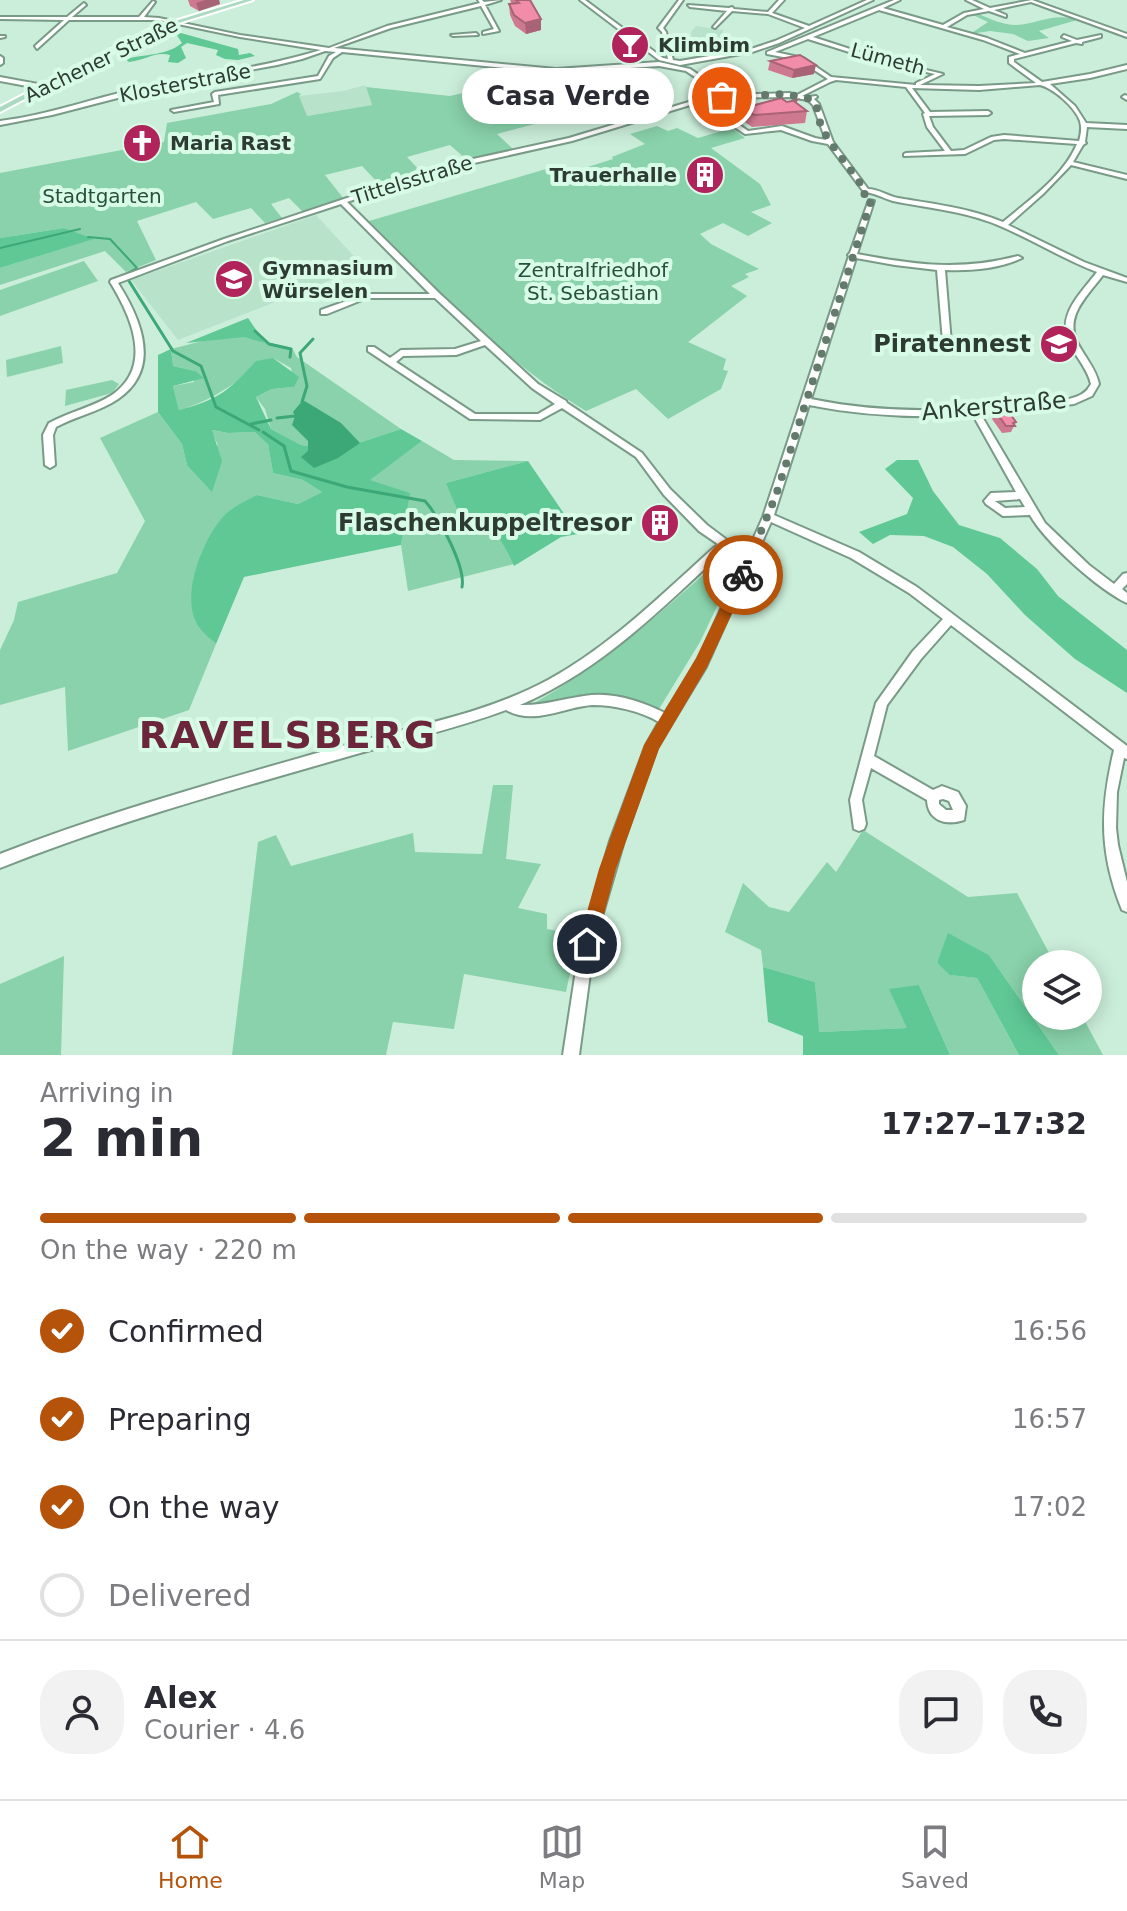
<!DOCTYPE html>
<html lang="en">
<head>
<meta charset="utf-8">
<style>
	:root { --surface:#fff; --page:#f2f2f3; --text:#2b2b33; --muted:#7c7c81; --line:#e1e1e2; --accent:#b45309 }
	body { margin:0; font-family:"DejaVu Sans",sans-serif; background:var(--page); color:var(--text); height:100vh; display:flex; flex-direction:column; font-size:30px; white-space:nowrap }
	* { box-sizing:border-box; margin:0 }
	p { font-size:26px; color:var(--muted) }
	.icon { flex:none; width:44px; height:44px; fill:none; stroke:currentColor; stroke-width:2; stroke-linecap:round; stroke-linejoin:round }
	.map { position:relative; height:1055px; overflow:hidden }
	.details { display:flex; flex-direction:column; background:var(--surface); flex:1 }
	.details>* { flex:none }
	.buttons { position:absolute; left:1022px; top:950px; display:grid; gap:16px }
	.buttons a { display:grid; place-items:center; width:80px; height:80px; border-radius:50%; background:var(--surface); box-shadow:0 4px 20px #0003; font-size:40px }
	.pin { position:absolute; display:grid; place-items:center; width:68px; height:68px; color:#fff; margin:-34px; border:4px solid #fff; border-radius:50%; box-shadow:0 2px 8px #0007 }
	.courier { position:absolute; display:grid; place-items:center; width:80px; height:80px; margin:-40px; border:6px solid #b45309; border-radius:50%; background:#fff; color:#222; box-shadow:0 2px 10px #0007 }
	.bubble { position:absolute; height:56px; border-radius:28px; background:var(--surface); box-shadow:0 4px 20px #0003; font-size:26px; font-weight:600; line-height:56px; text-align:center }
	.head em { font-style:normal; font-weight:600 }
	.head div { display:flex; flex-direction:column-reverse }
	.head { display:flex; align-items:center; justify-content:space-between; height:136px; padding:0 40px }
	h1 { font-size:52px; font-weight:600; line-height:60px }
	.bar { display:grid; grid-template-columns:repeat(4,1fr); gap:12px 8px; align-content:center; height:96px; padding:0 40px }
	.bar i { height:10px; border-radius:6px; background:var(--line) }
	.bar .active { background:var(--accent) }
	.bar p { grid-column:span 4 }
	.line { display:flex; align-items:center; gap:20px; padding:0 40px; border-top:2px solid var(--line) }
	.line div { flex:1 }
	.round { display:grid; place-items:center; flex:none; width:84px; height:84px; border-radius:32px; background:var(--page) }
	ol { padding:0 40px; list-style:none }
	li { display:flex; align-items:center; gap:24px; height:88px }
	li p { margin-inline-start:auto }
	li .icon { padding:8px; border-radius:50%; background:var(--accent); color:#fff; stroke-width:4 }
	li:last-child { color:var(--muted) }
	li i { width:44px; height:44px; border:4px solid var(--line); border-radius:50% }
	.dock { display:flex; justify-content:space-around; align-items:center; height:112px; border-top:2px solid var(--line); background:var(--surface); font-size:22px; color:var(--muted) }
	.dock a { display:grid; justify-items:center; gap:4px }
	.dock .active { color:var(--accent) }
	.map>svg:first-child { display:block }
	.built { fill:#b9e2cb }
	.green { fill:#89d2ab }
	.forest { fill:#5fc895 }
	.water { fill:#3da877 }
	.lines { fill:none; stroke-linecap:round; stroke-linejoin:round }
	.stream-far1 { stroke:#3da877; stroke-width:2 }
	.stream { stroke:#3da877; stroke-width:3 }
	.minor-casing { stroke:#7a9a88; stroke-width:4 }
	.major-casing { stroke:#fff; stroke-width:4 }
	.minor { fill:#fff; fill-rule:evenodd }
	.major { fill:#acd9c2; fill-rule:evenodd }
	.wall { fill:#cf7990 }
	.shaded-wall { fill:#a96376 }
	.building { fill:#f18da8; stroke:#a96376; stroke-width:2 }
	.route { fill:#b45309 }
	.done { stroke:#647a6d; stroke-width:8; stroke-dasharray:0 14.4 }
	.labels { text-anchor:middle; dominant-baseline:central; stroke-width:8; stroke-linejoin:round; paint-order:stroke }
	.far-poi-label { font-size:20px; font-weight:bold; fill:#2d3b33; stroke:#d8fbe7; text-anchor:start }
	.far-street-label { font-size:20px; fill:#2d3b33; stroke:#d8fbe7 }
	.far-park-label { font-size:20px; fill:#25503a; stroke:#d8fbe7 }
	.poi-label { font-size:24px; font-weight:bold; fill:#2d3b33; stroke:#d8fbe7; text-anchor:end }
	.street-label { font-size:24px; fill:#2d3b33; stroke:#d8fbe7 }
	.near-district-label { font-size:38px; font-weight:bold; letter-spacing:2px; fill:#6b263c; stroke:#d8fbe7 }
</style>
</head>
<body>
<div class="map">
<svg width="1127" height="1055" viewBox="0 0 1127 1055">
	<rect width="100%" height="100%" fill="#cbeeda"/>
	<g class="built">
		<polygon points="696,26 723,30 724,53 692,58 691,32"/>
		<polygon points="365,85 372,105 306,116 299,96 343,91"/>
		<polygon points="316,215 364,267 178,340 131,280"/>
	</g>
	<g class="green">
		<path d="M979 14C990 19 1003 25 1016 25 1037 24 1056 12 1077 20L1039 31 1049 38 1028 41 1013 34 990 31 970 34 988 22 973 15Z"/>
		<polygon points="503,84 521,100 593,86 622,105 596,112 568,103 546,108 558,118 497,134 513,149 467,160 450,145 407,157 421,172 380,185 362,166 325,175 344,199 303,212 289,198 271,204 282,218 265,223 251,208 213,219 196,202 137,221 156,260 126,272 105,251 0,285 0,268 93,239 64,228 0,238 0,173 164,142 167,123 271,104 297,92 301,94 299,96 307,116 372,105 366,87 450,96"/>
		<path d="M657 126 668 131 677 128 698 138 732 128 745 138 711 148 760 184 771 205 751 212 772 223 748 236 723 223 700 234 711 244 759 269 745 274 749 277 731 286 747 296 688 342 726 359 723 370 728 371 721 389 668 419 636 389 586 411C503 361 438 289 369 221L546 169 553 178 613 159 612 157 645 144 630 134Z"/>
		<polygon points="84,261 98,281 0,316 0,290"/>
		<path d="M218 337H244L292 348 297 357 401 429 337 450 301 445 271 429 265 409 256 397 272 389 294 387 291 368 273 358C238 378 219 399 179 410L173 386 194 382 195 371 173 366 171 349Z"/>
		<polygon points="61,346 63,363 7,377 6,360"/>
		<polygon points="112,380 119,384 112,393 65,406 66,390"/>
		<polygon points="158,412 182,444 187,465 218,445 211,430 228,433 255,432 268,443 273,473 303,480 322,492 298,504 257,495 195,621 216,644 189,710 68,751 65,687 0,705 0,650 14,620 18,602 117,573 145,521 100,438"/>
		<polygon points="422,441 454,460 528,461 446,483 502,537 514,564 408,591 401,545 409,493 369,480"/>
		<path d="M729 552 738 556 739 560 700 642 659 709C605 693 581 695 527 707 606 664 662 611 729 552Z"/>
		<polygon points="493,785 513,785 506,859 541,864 518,908 547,914 547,929 578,935 566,992 464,974 454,1029 393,1022 386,1055 232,1055 258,842 276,835 291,866 413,833 415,852 482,854"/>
		<polygon points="863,830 968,897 1017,893 1055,964 1036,964 1036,1016 1082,1016 1103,1055 1059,1055 989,955 949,934 937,963 951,975 977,978 1019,1055 950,1055 919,985 908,1028 818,1032 815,982 763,967 761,950 725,932 743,883 769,907 789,912 827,862 836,872"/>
		<polygon points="64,956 61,1055 0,1055 0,984"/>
	</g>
	<g class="forest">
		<path d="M181 33 238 49 239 55 250 53 255 56 238 60 225 59 216 55 218 50 187 43 181 47 186 58 178 63 168 62 170 55C155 51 144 61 129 62L125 59C145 54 166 56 182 43L176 34Z"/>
		<polygon points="64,228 94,239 0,268 0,238"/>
		<polygon points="248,318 265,343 244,337 186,343"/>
		<path d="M171 349 173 366 195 371 204 378 173 386 179 410C218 400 230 390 256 361L273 358 299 377 294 387 272 389 256 397 271 429 301 445 337 450 401 429 422 441 370 480 410 493 401 545 244 577 216 644C210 638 198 629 195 620 183 591 202 543 221 519 230 508 244 502 257 495L298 504 322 492 303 480 273 473 268 444 255 432 228 433 212 430 222 461 212 492 187 465 182 444 158 412V355Z"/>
		<polygon points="897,460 918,460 933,491 959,525 1000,538 1037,569 1058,596 1127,650 1127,693 1075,659 1025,615 987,574 953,547 924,536 890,535 873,544 859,532 907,514 913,498 885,469"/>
		<path d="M528 461 578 534 561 537 514 566C502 538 488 516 457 509L446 483Z"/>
		<polygon points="948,933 989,955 1059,1055 1019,1055 977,978 950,975 937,963"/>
		<polygon points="763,967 815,982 819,1032 907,1028 889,989 919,985 950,1055 803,1055 803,1036 768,1022"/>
	</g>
	<polygon class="water" points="303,400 341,423 360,443 338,458 314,468 301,457 308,451 308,441 292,425 295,416 293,412"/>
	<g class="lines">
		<g class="stream-far1">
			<polyline points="88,237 110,239 137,268 126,274"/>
			<polyline points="0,248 80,229"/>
		</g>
		<g class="stream">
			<polyline points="129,281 173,351 201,366 216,407 259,430"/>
			<polyline points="255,331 269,344 291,349 290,357"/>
			<polyline points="302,402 307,386 300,353 313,339"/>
			<polyline points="277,418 295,416 297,413"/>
			<polyline points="251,424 271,420"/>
			<path d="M263 432 284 446 291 471 347 487 425 501C439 517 466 567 462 587"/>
		</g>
		<g class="minor-casing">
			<g id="minor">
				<path d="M478 0H482L484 2 501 0 485 5 499 31 483 34V32L494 29 481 6 391 28 334 48 556 69 659 62 690 69 729 95 789 93 797 95 828 79 799 60 767 54V52L894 0H900L883 8 943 25 964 13 984 9 966 0H972L990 8 1032 0 1127 34V37L1031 2 994 10 1006 15V17L989 11 967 15 947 27 987 38 1025 53 1072 41 1062 37 1064 35 1077 40 1101 35V37L1082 42V44L1076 43 1014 59V62L1042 82 1090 74 1127 65V69L1090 78 1050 84 1075 106 1086 123 1127 125V129L1087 127 1085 142 1086 143 1083 145 1073 162 1127 175V179L1071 165 1043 194 1008 225 1084 262 1127 278V282L1103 275C1085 299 1061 319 1081 349 1088 361 1096 370 1099 384L1092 396 1074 404 981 415 1045 523 1089 565 1114 584 1123 574 1127 573V584L1122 589 1127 593V603C1099 590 1045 542 1030 515L1003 516 986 504 984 501 991 493 1016 492 973 415C917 418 864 416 809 405L774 515 859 552 917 587 1127 746V759L1124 758 1117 792 1116 828 1118 845 1127 882V912L1122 910C1099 853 1100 809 1114 750L951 625 921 659 887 705 874 756 933 790 942 786 958 792 966 806 964 820C946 826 928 821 927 800L871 768 862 800 866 824 864 829 859 831 854 829 850 800 876 703 913 651 943 619 909 593 851 558 771 522 706 667 657 748 624 841 594 944 579 1055H563L580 944 610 841 646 745 659 722C640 711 615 705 592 705 564 707 533 726 506 710 458 728 409 739 360 753 239 788 117 821 0 868V854C115 809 234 777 352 743 418 725 487 713 548 680 612 645 664 592 718 544L699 531 664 495 636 457 562 408 540 420 470 419 368 351V347H374L390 358 401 350 455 349 481 341 435 298H367L327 314H321V310L366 294H430L341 204 228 241 118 283C141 319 162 369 118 399 99 412 76 416 56 427L53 435 55 465 50 468 45 465 43 435 49 423C69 412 93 407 112 395 154 366 131 316 110 282L111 280 224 239 401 180 473 159 569 138 712 95H717L718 97 722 95 686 71 659 66 556 73 342 52 333 58 320 79 218 95 219 104 174 112 171 110 214 102 212 94 215 92 318 76 329 56 336 52 325 51 302 59 277 65 160 87 52 115 0 125V121C50 115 96 97 145 87 203 74 263 68 321 50L240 37 159 20H69L37 49 35 46 64 20 0 19V17H67L84 3 86 5 72 17H139L153 1 155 2 144 17 159 18 240 35 329 48 387 26 480 3ZM879 10 983 40 1020 54 1009 57V63L1036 83 979 86 920 85 943 74 884 60 813 37ZM808 39 881 62 935 74 916 83V85L831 77 803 58 775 52ZM836 80 906 87 925 113 923 114 927 127 945 151 906 153 904 154V156L965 154 994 140 1004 139 1077 144C1063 177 1029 200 1003 222 969 208 934 204 898 198 887 196 879 189 868 189L833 142 819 104 814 99 817 97 816 96 809 97 802 96 830 82ZM1040 85C1053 88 1075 107 1080 121 1082 128 1081 134 1079 141L1004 135 991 137 964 150 951 151 933 127 929 116 988 115 991 113 988 111 930 112 912 88 979 90ZM789 97 808 100 813 105 826 140 815 138 782 126 748 131 738 124 737 113 720 98ZM713 98 731 114 733 126 745 134 781 130 812 141 828 144 864 192C876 193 882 198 893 201 926 208 958 210 990 222 1027 236 1060 258 1097 272 1078 297 1053 318 1073 350 1080 362 1088 371 1091 384 1087 390 1088 390 1082 394 1064 405 1001 407 978 409L974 407 970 409C916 412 864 410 811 399L856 258 895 265 937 270 943 342 940 343 907 341 903 344 907 347 941 349 951 343 945 270C970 271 999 269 1022 258L1018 256C960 271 916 265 857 254L874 201 869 200 850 253 848 255 849 256 763 517 751 544 727 540 707 525 670 489 642 453 567 403 566 401 538 384 440 294 347 202 405 182 474 163 572 141ZM485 345 532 388 555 404 538 414H475L396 362 403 356 456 355ZM1020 499 1025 507 1005 508 995 501ZM727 548 747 551 698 660 665 713C641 701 611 691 584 696 563 699 542 706 520 705 601 671 664 606 727 548ZM943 799 949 801 953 810H946L939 804V800Z"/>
				<polygon points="580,0 585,0 663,58 668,59 662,32 658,28 679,0 683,0 663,28 666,32 673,60 680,61 751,49 775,41 805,28 768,14 732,11 715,28 713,27 727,11 690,7 688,5 729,8 732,7 734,9 768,12 779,0 784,0 772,13 809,26 867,0 873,0 779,43 752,52 680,65 659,60"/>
				<polygon points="476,33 478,35 453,36 451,35"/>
				<polygon points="0,36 5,36 5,37 0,38"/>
				<polygon points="0,56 3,58 3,63 0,65"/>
				<polygon points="0,77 43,85 46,87 43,89 0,81"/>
				<polygon points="1125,95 1127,96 1127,100 1122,97"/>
			</g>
		</g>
		<g class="major-casing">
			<polygon id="major" points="244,0 253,0 156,30 0,112 0,107 152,28"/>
		</g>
		<use href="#minor" class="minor"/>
		<use href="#major" class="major"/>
	</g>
	<g class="wall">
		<polygon points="188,0 219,0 220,4 199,11 190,6"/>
		<polygon points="510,0 530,0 541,19 541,30 526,34 515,26 510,15 509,4 512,4"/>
		<polygon points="770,61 814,74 792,78 768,70"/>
		<polygon points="797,100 796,103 807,111 805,123 752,127 742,120 744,108"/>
		<polygon points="996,412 1016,422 1011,432 1002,433 992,419"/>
		<polygon points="651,519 671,521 658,531 650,525"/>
	</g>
	<g class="shaded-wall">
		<polygon points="205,0 219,0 220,4 199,11 196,3"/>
		<polygon points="541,19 541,30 526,34 525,23"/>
		<polygon points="816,65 814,74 792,78 794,70"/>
		<polygon points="672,514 671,521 658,531 659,525"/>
	</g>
	<g class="building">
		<polygon points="516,0 530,0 541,19 525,23 514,15 509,4 519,3"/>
		<polygon points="800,55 816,65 794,70 770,61"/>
		<polygon points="781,98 787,102 797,100 795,102 807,111 754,115 744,108"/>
		<polygon points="1008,411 1016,422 1013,423 1015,426 1006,426 996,412"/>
		<polygon points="665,509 672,514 659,525 651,519"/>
	</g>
	<polygon class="route" points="743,569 750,575 707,667 659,749 616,869 594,951 587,954 580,951 578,944 599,869 644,745 696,658 738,571"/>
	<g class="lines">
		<polyline class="done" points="722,97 785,94 810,99 816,104 821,127 830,142 866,191 863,197 871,201 776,495 743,575"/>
	</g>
	<defs>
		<g id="bar-disc" transform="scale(2)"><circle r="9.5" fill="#b0235b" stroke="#d8fbe7"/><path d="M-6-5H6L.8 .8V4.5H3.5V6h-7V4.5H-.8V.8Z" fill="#fff"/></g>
		<g id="church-disc" transform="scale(2)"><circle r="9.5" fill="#b0235b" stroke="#d8fbe7"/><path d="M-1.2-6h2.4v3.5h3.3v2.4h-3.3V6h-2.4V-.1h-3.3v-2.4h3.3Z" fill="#fff"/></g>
		<g id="building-disc" transform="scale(2)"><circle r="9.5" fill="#b0235b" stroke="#d8fbe7"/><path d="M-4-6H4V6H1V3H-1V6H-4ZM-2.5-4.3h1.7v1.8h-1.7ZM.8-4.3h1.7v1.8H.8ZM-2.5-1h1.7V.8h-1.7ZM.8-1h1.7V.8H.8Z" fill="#fff"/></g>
		<g id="school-disc" transform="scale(2)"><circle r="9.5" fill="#b0235b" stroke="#d8fbe7"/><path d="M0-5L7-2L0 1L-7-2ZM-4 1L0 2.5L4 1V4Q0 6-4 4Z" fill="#fff"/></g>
	</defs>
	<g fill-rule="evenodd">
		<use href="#bar-disc" x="630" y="45"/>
		<use href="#church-disc" x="142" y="143"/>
		<use href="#building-disc" x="705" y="175"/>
		<use href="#school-disc" x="234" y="279"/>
		<use href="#school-disc" x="1059" y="344"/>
		<use href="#building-disc" x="660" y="523"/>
	</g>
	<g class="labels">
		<g class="far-poi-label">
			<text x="658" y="45">Klimbim</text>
			<text x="170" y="143">Maria Rast</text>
			<text x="677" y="175" text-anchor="end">Trauerhalle</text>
			<text x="262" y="268">Gymnasium<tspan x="262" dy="23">Würselen</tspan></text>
		</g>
		<g class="far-street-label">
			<text transform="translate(888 59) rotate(15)">Lümeth</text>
			<text transform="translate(101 60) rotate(-26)">Aachener Straße</text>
			<text transform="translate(185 83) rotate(-11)">Klosterstraße</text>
			<text transform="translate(412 180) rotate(-17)">Tittelsstraße</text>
		</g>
		<g class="far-park-label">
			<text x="102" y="196">Stadtgarten</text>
			<text x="593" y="270">Zentralfriedhof<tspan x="593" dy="23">St. Sebastian</tspan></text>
		</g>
		<g class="poi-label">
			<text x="1031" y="344">Piratennest</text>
			<text x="632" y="523">Flaschenkuppeltresor</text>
		</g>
		<g class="street-label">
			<text transform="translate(994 406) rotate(-5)">Ankerstraße</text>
		</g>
		<g class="near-district-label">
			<text x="288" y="735">RAVELSBERG</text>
		</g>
	</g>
</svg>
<div class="buttons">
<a><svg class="icon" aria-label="layers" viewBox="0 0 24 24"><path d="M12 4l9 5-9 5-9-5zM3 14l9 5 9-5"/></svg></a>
</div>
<div class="pin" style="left:722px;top:97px;background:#ea580c"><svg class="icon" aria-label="bag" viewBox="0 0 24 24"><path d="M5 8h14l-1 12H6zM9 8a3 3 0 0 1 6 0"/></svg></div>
<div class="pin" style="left:587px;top:944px;background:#1f2937"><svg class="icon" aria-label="home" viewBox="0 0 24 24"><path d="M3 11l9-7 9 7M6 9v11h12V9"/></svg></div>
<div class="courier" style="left:743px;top:575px"><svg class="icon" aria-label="bike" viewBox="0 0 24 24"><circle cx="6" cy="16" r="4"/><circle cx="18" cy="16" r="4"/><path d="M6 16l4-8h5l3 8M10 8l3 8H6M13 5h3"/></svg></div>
<div class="bubble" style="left:462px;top:68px;width:212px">Casa Verde</div>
</div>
<section class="details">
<div class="head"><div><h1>2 min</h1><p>Arriving in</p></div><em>17:27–17:32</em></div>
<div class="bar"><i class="active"></i><i class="active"></i><i class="active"></i><i></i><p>On the way · 220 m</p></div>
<ol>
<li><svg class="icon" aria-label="check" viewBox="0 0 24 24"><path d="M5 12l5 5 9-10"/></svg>Confirmed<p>16:56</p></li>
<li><svg class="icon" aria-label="check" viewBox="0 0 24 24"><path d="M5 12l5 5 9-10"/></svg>Preparing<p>16:57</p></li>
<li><svg class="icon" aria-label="check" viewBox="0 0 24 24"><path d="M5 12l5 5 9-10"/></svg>On the way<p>17:02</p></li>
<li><i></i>Delivered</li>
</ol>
<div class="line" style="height:144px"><a class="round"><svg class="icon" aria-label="person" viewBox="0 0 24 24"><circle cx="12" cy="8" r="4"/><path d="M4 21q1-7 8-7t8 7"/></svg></a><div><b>Alex</b><p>Courier · 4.6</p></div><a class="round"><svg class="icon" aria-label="chat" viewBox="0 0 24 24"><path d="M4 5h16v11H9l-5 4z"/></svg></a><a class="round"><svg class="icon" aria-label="phone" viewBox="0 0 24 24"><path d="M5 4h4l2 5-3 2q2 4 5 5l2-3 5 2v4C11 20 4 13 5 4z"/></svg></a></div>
</section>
<nav class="dock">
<a class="active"><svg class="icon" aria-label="home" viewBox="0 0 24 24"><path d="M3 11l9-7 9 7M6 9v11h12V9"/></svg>Home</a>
<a><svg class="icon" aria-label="map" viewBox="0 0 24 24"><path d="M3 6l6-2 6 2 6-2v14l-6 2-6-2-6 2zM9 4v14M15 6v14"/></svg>Map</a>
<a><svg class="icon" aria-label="saved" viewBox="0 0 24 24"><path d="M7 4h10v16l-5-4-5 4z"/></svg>Saved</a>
</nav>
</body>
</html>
